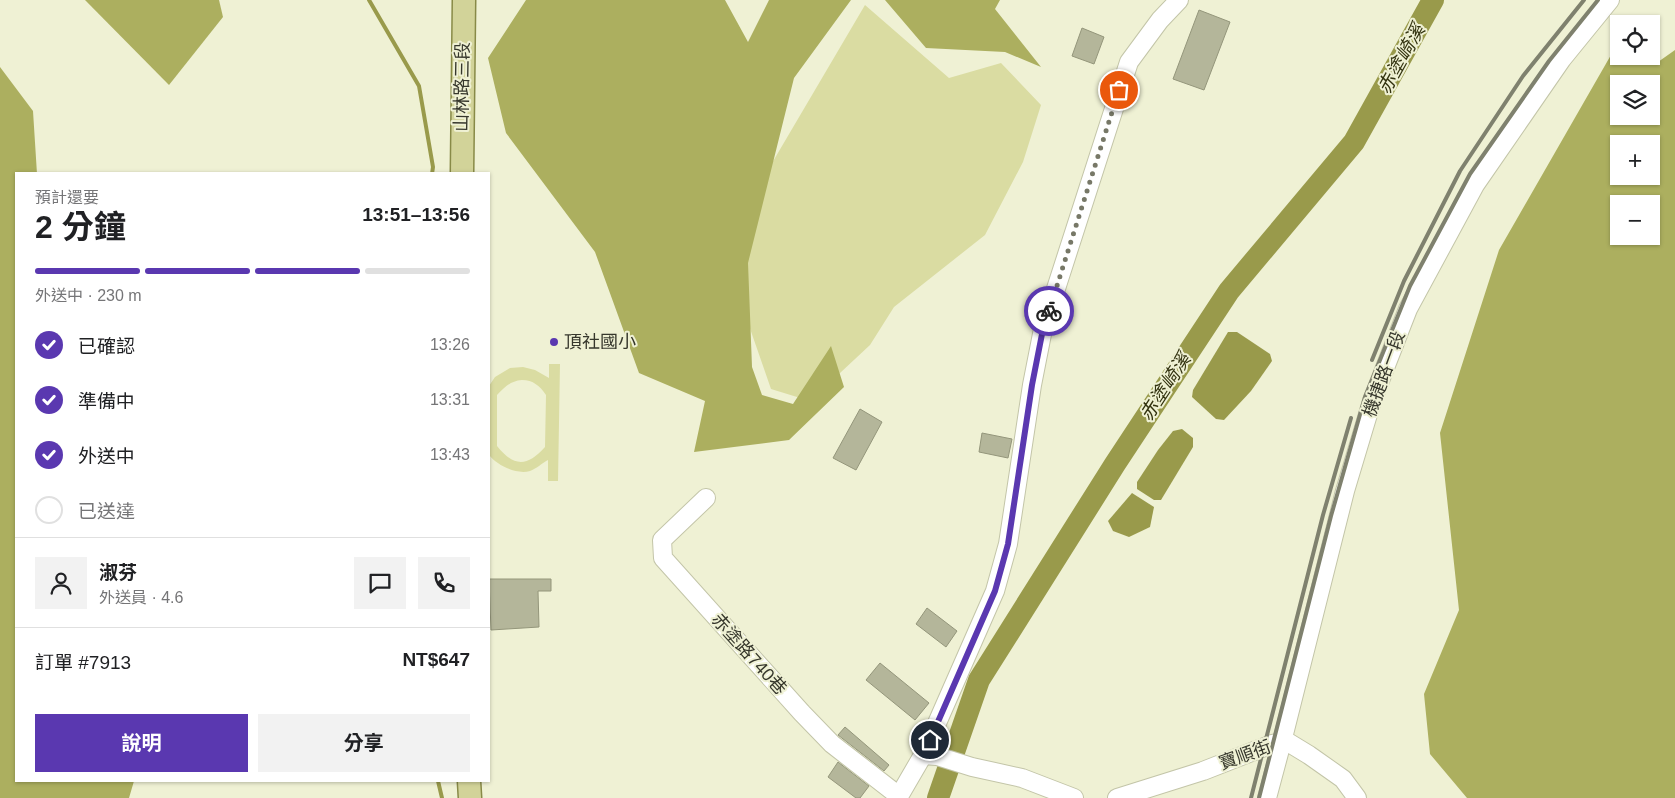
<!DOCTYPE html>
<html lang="zh-TW">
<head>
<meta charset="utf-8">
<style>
	:root { --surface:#fff; --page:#f2f2f2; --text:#202124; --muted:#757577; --line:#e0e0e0; --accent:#5a38b0 }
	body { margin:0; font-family:Arial,"Noto Sans TC",sans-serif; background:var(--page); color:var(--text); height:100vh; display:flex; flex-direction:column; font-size:19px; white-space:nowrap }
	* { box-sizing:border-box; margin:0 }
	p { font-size:16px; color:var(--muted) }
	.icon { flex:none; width:28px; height:28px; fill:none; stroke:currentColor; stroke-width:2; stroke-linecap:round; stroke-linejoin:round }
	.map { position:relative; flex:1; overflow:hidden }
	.side { position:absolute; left:15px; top:172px; width:475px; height:610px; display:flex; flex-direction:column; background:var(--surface); border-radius:0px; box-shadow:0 1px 4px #0004 }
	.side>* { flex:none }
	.buttons { position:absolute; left:1610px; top:15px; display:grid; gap:10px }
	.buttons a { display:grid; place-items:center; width:50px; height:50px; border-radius:0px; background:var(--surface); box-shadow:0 1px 4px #0004; font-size:25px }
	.pin { position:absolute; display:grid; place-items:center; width:42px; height:42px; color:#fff; margin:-21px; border:2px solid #fff; border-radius:50%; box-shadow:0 1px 5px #0007 }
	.courier { position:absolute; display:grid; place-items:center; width:50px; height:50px; margin:-25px; border:4px solid #5a38b0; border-radius:50%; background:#fff; color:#222; box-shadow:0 1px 6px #0007 }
	.summary em { font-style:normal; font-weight:700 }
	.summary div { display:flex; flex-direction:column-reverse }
	.summary { display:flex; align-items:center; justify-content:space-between; height:85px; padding:0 20px }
	h1 { font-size:32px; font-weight:700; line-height:38px }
	.bar { display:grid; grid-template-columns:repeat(4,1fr); gap:8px 5px; align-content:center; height:60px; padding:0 20px }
	.bar i { height:6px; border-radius:4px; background:var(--line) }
	.bar .current { background:var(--accent) }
	.bar p { grid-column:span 4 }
	.line { display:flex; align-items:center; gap:12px; padding:0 20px; border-top:1px solid var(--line) }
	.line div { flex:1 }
	.round { display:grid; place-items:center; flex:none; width:52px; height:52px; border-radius:0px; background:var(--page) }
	ol { padding:0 20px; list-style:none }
	li { display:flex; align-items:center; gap:15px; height:55px }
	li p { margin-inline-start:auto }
	li .icon { padding:5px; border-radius:50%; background:var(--accent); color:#fff; stroke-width:4 }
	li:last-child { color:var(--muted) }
	li i { width:28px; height:28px; border:2px solid var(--line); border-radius:50% }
	.button { display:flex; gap:10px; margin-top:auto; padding:10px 20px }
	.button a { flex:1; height:58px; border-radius:0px; background:var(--accent); color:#fff; font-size:20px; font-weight:700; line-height:58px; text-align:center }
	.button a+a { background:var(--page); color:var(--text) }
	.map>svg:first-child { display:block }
	.green { fill:#dadca2; fill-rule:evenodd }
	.forest { fill:#acaf5f; fill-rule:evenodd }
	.water { fill:#999a4b }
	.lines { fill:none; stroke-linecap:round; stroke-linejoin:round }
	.stream { stroke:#999a4b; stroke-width:4 }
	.river { stroke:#999a4b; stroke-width:22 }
	.building { fill:#b4b69a; stroke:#94967b }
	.minor-casing { stroke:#c3c5a8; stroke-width:20 }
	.major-casing { stroke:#888a47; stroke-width:25 }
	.minor { stroke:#fff; stroke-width:18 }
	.major { stroke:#d2d399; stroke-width:22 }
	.rail { stroke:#7f816e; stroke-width:4 }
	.done { stroke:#777867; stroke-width:5; stroke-dasharray:0 9 }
	.route { stroke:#5a38b0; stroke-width:6 }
	.poi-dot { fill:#5a38b0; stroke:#eff1d4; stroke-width:2 }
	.labels { text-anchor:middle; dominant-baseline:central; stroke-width:4; stroke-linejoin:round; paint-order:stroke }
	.street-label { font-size:18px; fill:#36372c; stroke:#eff1d4 }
	.poi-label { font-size:18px; fill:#36372c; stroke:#eff1d4; text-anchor:start }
	.water-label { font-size:19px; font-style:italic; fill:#32320f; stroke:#eff1d4 }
</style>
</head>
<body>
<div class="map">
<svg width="1675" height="798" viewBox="0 0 1675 798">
	<rect width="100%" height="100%" fill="#eff1d4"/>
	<g class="green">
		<polygon points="865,5 949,78 1001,63 1041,105 1023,162 985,235 894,307 870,345 810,401 771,389 722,248"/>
		<path d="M549 364H560L558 481H548V460C542 463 536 469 530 471 516 475 497 465 489 455V386L495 377 510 368 523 367 535 370 549 378ZM522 380C533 380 540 386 546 395L545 447C527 467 514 467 497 446V395C505 387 510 381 522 380Z"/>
	</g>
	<g class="forest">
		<polygon points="85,0 219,0 223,17 169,85"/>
		<polygon points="526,0 725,0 748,42 769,0 851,0 794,78 748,263 752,367 762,395 793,404 831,346 844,387 789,440 694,452 705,401 639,373 595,252 506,133 488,58"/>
		<polygon points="885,0 1000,0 995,9 1041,67 1005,52 926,48"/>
		<path d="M1619 41V56H1651V50L1658 62 1675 50V798H1467L1430 754 1424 694 1459 610 1440 433 1499 250ZM1619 84H1651V116H1619ZM1619 144H1651V176H1619ZM1619 204H1651V236H1619Z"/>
		<polygon points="0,67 33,111 37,174 16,174 16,781 134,781 129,798 0,798"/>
	</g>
	<g class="water">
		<polygon points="1228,332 1237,332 1270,354 1272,361 1251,391 1224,420 1216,419 1192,397 1193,390"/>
		<polygon points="1182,429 1193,438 1193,447 1161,500 1154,500 1137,489 1137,482 1158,450 1173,431"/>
		<polygon points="1132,493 1154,507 1150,527 1129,537 1113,531 1108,521"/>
	</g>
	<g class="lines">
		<g class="stream">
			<polyline points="369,0 419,86 433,167 432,174"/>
			<polyline points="438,781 442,798"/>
		</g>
		<polyline class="river" points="938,798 979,680 1115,464 1229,291 1354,142 1433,0"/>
	</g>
	<g class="building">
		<polygon points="1199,10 1230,22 1204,90 1173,79"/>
		<polygon points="1082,28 1104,37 1094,64 1072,56"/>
		<polygon points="860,409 882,422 856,470 833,458"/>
		<polygon points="982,433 1012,439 1008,458 979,452"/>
		<polygon points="489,579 551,579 551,591 538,591 539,627 491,630"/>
		<polygon points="927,608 957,631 946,647 916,624"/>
		<polygon points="880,663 929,703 915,720 866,680"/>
		<polygon points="845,727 889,765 884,771 838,735"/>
		<polygon points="838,762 869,786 860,798 856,798 828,777"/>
	</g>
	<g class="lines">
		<g class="minor-casing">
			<g id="minor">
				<polyline points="706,498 662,540 663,558 802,713 832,744 899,796"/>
				<polyline points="923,755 937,756 972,767 1022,778 1074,798"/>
				<polyline points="898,798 923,755 995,591 1008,544 1032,385 1043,329 1129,62 1160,20 1179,0"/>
				<polyline points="1117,798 1203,771 1272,744 1286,741 1309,755 1343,779 1357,798"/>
				<polyline points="1267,798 1282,742 1345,491 1372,401 1408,309 1475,185 1562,59 1610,0"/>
			</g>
		</g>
		<g class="major-casing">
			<g id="major">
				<polyline points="462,174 464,0"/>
				<polyline points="469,781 470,798"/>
			</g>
		</g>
		<use href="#minor" class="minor"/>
		<use href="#major" class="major"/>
		<g class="rail">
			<polyline points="1372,360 1404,281 1460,171 1523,76 1584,0"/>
			<polyline points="1251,798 1323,515 1351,418"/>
			<polyline points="1259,798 1331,516 1365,397 1410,286 1470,174 1549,61 1598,0"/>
		</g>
	</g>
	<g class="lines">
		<polyline class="done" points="1049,311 1119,90"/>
		<polyline class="route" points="930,740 995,591 1008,544 1032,385 1043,329 1049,311"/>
	</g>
	<circle class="poi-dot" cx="554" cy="342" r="5"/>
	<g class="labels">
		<g class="street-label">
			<text transform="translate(462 87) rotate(-89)">山林路三段</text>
			<text transform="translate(1384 374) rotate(-70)">機捷路一段</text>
			<text transform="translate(749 654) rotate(48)">赤塗路740巷</text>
			<text transform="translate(1245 755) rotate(-20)">寶順街</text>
		</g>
		<g class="poi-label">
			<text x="564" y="342">頂社國小</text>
		</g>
		<g class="water-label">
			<text transform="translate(1401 59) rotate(-61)">赤塗崎溪</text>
			<text transform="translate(1165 387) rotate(-57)">赤塗崎溪</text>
		</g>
	</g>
</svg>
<div class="buttons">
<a><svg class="icon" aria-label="locate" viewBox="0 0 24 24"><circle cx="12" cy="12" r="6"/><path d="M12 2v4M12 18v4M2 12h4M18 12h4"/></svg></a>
<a><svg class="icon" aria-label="layers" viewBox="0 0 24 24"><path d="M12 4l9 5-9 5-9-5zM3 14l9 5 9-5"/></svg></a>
<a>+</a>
<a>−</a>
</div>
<div class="pin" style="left:1119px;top:90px;background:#ea580c"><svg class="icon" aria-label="bag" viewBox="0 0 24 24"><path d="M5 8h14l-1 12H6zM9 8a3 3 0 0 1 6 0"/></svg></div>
<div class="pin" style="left:930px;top:740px;background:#1f2937"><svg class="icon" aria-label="home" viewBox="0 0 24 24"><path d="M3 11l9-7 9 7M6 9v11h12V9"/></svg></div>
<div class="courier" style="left:1049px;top:311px"><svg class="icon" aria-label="bike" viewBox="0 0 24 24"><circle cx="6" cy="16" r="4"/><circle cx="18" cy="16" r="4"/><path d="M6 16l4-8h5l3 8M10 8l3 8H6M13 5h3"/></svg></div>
<section class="side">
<div class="summary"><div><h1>2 分鐘</h1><p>預計還要</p></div><em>13:51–13:56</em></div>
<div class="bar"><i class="current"></i><i class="current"></i><i class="current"></i><i></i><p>外送中 · 230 m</p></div>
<ol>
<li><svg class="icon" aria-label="check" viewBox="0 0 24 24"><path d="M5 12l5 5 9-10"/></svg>已確認<p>13:26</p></li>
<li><svg class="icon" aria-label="check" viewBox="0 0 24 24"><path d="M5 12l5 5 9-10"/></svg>準備中<p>13:31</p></li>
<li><svg class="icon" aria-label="check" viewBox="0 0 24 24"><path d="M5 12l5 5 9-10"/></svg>外送中<p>13:43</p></li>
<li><i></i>已送達</li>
</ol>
<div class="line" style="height:90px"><a class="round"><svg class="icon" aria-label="person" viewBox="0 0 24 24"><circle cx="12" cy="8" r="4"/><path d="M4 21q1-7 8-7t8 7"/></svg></a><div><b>淑芬</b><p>外送員 · 4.6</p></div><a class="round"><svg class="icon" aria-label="chat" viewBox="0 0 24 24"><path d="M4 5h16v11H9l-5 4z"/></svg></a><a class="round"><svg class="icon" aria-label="phone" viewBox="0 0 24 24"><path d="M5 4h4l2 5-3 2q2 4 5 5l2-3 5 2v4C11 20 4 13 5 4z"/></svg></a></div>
<div class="line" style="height:65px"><div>訂單 #7913</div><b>NT$647</b></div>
<div class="button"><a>說明</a><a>分享</a></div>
</section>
</div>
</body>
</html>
